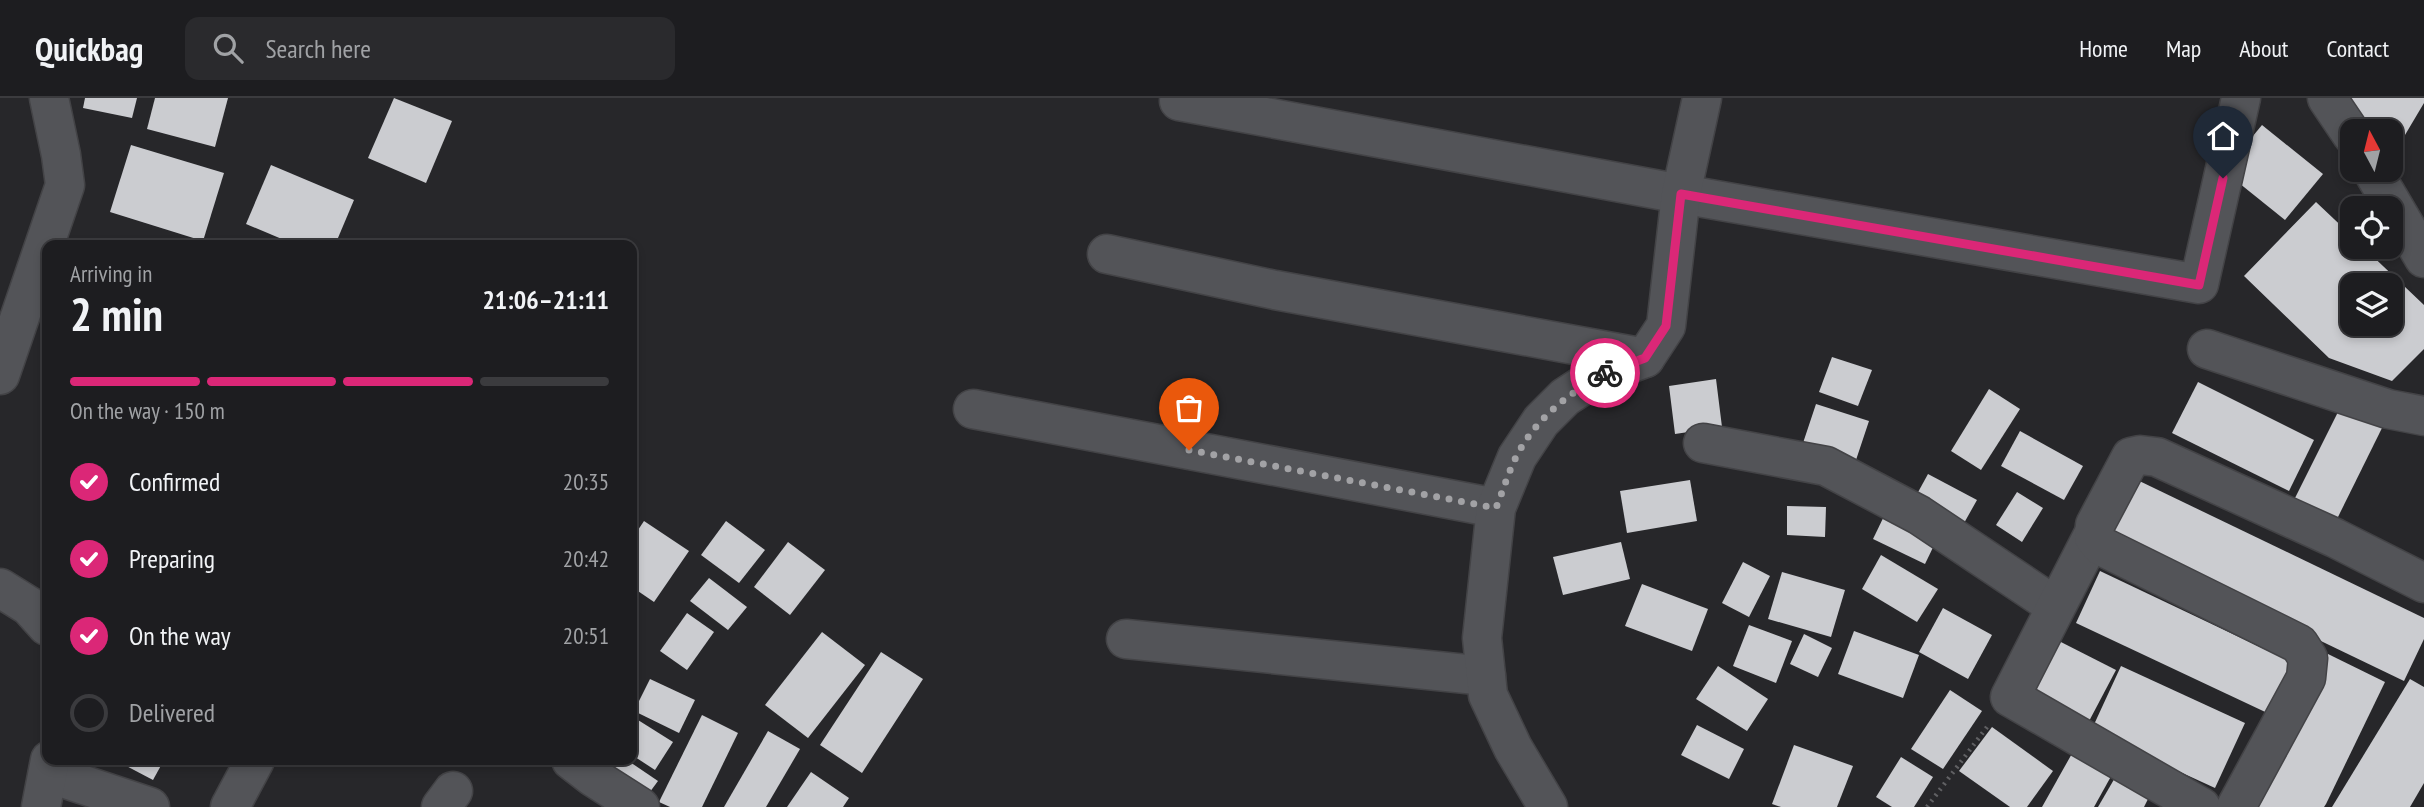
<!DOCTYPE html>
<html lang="en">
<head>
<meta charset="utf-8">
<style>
	:root { --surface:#1d1d20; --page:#2a2a2d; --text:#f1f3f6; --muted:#a0a2a5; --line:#3b3b3e; --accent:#db2777 }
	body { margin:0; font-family:"PT Sans Narrow",sans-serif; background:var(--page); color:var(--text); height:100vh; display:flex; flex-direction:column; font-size:26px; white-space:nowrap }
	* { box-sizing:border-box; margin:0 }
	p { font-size:23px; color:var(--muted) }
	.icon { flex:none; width:38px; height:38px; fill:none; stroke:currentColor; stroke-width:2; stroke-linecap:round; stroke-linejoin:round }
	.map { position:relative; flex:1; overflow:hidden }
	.details { position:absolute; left:42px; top:142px; width:595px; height:525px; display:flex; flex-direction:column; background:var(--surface); border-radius:14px; box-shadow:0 4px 10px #0003,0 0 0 2px var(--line) }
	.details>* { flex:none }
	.needle { width:46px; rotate:353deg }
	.tools { position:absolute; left:2340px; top:21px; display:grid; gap:14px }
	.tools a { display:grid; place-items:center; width:63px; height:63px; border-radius:14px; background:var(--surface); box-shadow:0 4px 10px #0003,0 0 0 2px var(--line); font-size:35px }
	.pin { position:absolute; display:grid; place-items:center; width:60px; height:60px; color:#fff; margin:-72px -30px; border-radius:50% 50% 50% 0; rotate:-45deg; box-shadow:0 0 7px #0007 }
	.pin .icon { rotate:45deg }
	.courier { position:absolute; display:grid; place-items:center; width:70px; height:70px; margin:-35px; border:5px solid #db2777; border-radius:50%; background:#fff; color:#222; box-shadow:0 2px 9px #0007 }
	.summary em { font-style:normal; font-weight:700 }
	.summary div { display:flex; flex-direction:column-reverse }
	.summary { display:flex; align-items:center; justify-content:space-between; height:119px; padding:0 28px }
	h1 { font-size:46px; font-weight:700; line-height:52px }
	.bar { display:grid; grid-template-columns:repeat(4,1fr); gap:10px 7px; align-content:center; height:84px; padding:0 28px }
	.bar i { height:9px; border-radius:5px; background:var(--line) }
	.bar .current { background:var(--accent) }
	.bar p { grid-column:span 4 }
	ol { padding:0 28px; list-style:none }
	li { display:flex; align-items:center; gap:21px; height:77px }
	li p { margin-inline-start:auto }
	li .icon { padding:7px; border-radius:50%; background:var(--accent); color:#fff; stroke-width:4 }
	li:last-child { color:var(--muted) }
	li i { width:38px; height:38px; border:4px solid var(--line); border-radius:50% }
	header { display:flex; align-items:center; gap:42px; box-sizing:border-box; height:98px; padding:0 35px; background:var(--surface); border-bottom:2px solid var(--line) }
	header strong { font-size:33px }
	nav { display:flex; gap:38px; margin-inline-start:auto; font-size:24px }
	.search { width:490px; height:63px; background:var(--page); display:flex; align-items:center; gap:18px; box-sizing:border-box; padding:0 24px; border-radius:14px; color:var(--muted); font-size:26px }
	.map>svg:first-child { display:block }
	.building { fill:#cbccd0; fill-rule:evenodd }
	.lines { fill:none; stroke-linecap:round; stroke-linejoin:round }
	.minor-casing { stroke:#434346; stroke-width:41 }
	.path { stroke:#606063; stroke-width:4.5; stroke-dasharray:2 5; stroke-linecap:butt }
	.minor { stroke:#535458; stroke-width:38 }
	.done { stroke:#a2a2a5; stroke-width:7; stroke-dasharray:0 12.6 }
	.route { stroke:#db2777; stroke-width:9 }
</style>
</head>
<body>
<header>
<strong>Quickbag</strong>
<div class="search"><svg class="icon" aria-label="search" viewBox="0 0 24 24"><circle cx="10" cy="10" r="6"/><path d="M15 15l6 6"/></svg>Search here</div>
<nav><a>Home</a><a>Map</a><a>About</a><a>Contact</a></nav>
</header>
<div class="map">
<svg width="2424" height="709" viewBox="0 0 2424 709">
	<rect width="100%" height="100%" fill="#27272a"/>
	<g class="building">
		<polygon points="85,0 137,0 132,20 83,10"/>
		<polygon points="155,0 228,0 215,49 147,31"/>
		<polygon points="394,0 452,23 426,85 368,60"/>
		<polygon points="2348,0 2424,0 2424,5 2402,42 2344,7"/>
		<polygon points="2262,27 2323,76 2285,122 2224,73"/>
		<polygon points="131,47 224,75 203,143 110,114"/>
		<polygon points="271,67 354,102 335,147 296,147 246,126"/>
		<path d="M2316 104 2352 138V149H2363L2424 207V251L2392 283 2329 260 2244 178ZM2352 187H2390V226H2352Z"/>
		<polygon points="1832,259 1872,272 1858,308 1819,294"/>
		<polygon points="1716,281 1722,329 1675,336 1669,288"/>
		<polygon points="2198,284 2314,342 2289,393 2172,335"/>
		<polygon points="1989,291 2020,311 1981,372 1951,353"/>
		<polygon points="1816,306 1869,323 1856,362 1803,345"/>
		<polygon points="2340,310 2382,330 2337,421 2295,400"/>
		<polygon points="2020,333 2083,368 2064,402 2001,368"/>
		<polygon points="1928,376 1977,402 1959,434 1911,407"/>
		<polygon points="2129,378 2424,520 2424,541 2404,583 2100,437"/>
		<polygon points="1690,382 1697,423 1627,435 1620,393"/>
		<polygon points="2017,394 2043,410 2022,444 1996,427"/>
		<polygon points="1787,408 1826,409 1825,439 1787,437"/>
		<polygon points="1887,412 1939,437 1925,466 1873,441"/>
		<polygon points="644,423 689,453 654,504 632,489 632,441"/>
		<polygon points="726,423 765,452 739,485 701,457"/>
		<polygon points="788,444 825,472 790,517 754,489"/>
		<polygon points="1621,444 1630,481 1563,497 1553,459"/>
		<polygon points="1881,457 1938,491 1917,524 1862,491"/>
		<polygon points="1743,464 1770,478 1749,519 1722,505"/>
		<polygon points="2100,473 2302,569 2278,620 2076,525"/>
		<polygon points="1782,474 1845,492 1831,539 1768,521"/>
		<polygon points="709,480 747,509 728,532 690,503"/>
		<polygon points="1642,486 1708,511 1692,553 1625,528"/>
		<polygon points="1943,510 1992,537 1968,581 1919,554"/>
		<polygon points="687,515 714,534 687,572 660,553"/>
		<polygon points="1749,527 1792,543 1776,585 1733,568"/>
		<polygon points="1854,533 1919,557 1903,600 1838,576"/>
		<polygon points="822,534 865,567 808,640 765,607"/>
		<polygon points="1804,536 1832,550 1818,579 1790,566"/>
		<polygon points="2055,541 2116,572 2087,627 2027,596"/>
		<polygon points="881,554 923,581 862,675 820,647"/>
		<polygon points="2328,556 2385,584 2326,706 2324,709 2253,709"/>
		<polygon points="1718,568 1768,601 1747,633 1696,601"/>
		<polygon points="2121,568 2245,625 2215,690 2091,633"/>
		<polygon points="650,581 695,602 679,635 634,613"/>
		<polygon points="2410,581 2424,589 2424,685 2410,709 2332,709"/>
		<polygon points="1950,592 1982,613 1943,671 1911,651"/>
		<polygon points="702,617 738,635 702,709 670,709 659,704"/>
		<polygon points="638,622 673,644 655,672 632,657 632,631"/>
		<polygon points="1697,627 1744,651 1729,681 1681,657"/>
		<polygon points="1992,629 2053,673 2027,709 2010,709 1959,673"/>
		<polygon points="768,633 800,651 766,709 724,709"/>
		<polygon points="1794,647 1853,668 1837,709 1781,709 1772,706"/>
		<polygon points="2074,652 2114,673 2094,709 2042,709"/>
		<polygon points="1901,659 1933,679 1914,709 1892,709 1876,699"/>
		<polygon points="115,662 164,662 153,682"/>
		<polygon points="615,662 627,662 658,683 644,702 605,675"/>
		<polygon points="811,674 849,700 843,709 787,709"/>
		<polygon points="2116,678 2150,697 2144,709 2098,709"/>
	</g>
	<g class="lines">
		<g class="minor-casing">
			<g id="minor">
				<polyline points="2327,0 2352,37"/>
				<polyline points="1179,3 1681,96 2199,186 2241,0"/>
				<polyline points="2372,72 2424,160"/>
				<polyline points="1107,156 1275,192 1645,260"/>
				<polyline points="2207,251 2388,311 2424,318"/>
				<polyline points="0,277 65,87 61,57 49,0"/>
				<polyline points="973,311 1496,410"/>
				<polyline points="1703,345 1826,368 1919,417 2055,508"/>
				<polyline points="2094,435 2010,599 2201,709"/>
				<polyline points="0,490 29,508 47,528"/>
				<polyline points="1126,541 1486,578"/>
				<polyline points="571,662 593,679 640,709"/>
				<polyline points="48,675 150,709"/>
				<polyline points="41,709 50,662"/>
				<polyline points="230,709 255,662"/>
				<polyline points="441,709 453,693"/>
				<polyline points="1548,709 1513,650 1488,597 1482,540 1496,410 1517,359 1541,323 1565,299 1582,288 1605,275 1645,260 1666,228 1681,96 1702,0"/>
				<polyline points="2236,709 2306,580 2308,560 2299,546 2101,448 2094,439 2095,427 2131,359 2140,357 2157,359 2335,440 2424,485"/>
			</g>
		</g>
		<polyline class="path" points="1927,709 1987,629"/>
		<use href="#minor" class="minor"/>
	</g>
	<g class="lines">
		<path class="done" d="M1189 352 1496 410C1503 393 1508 375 1516 359 1536 320 1568 296 1605 275"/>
		<polyline class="route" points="1605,275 1645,260 1666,228 1681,96 2199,187 2223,80"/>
	</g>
</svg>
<div class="tools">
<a><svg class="needle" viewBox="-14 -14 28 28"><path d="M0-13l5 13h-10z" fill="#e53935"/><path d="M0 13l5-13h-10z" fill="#a0a2a5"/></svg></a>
<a><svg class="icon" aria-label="locate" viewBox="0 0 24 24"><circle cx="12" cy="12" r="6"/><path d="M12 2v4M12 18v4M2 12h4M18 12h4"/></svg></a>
<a><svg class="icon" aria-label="layers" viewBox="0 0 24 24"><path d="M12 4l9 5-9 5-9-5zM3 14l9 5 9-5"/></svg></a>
</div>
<div class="pin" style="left:1189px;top:352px;background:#ea580c"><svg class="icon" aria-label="bag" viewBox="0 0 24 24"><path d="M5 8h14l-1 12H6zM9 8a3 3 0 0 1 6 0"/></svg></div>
<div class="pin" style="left:2223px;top:80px;background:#1f2937"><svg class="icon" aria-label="home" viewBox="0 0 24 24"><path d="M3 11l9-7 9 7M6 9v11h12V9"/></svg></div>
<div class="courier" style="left:1605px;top:275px"><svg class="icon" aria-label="bike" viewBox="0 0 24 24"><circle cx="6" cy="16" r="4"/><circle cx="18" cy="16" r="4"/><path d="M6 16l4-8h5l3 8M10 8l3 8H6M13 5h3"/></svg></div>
<section class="details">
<div class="summary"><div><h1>2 min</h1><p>Arriving in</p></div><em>21:06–21:11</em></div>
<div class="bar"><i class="current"></i><i class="current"></i><i class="current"></i><i></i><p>On the way · 150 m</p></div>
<ol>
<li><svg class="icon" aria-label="check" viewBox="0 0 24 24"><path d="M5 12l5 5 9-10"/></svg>Confirmed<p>20:35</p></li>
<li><svg class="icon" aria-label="check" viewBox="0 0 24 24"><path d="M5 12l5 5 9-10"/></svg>Preparing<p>20:42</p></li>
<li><svg class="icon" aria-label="check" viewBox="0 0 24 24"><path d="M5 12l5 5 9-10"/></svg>On the way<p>20:51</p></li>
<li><i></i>Delivered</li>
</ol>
</section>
</div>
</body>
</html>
